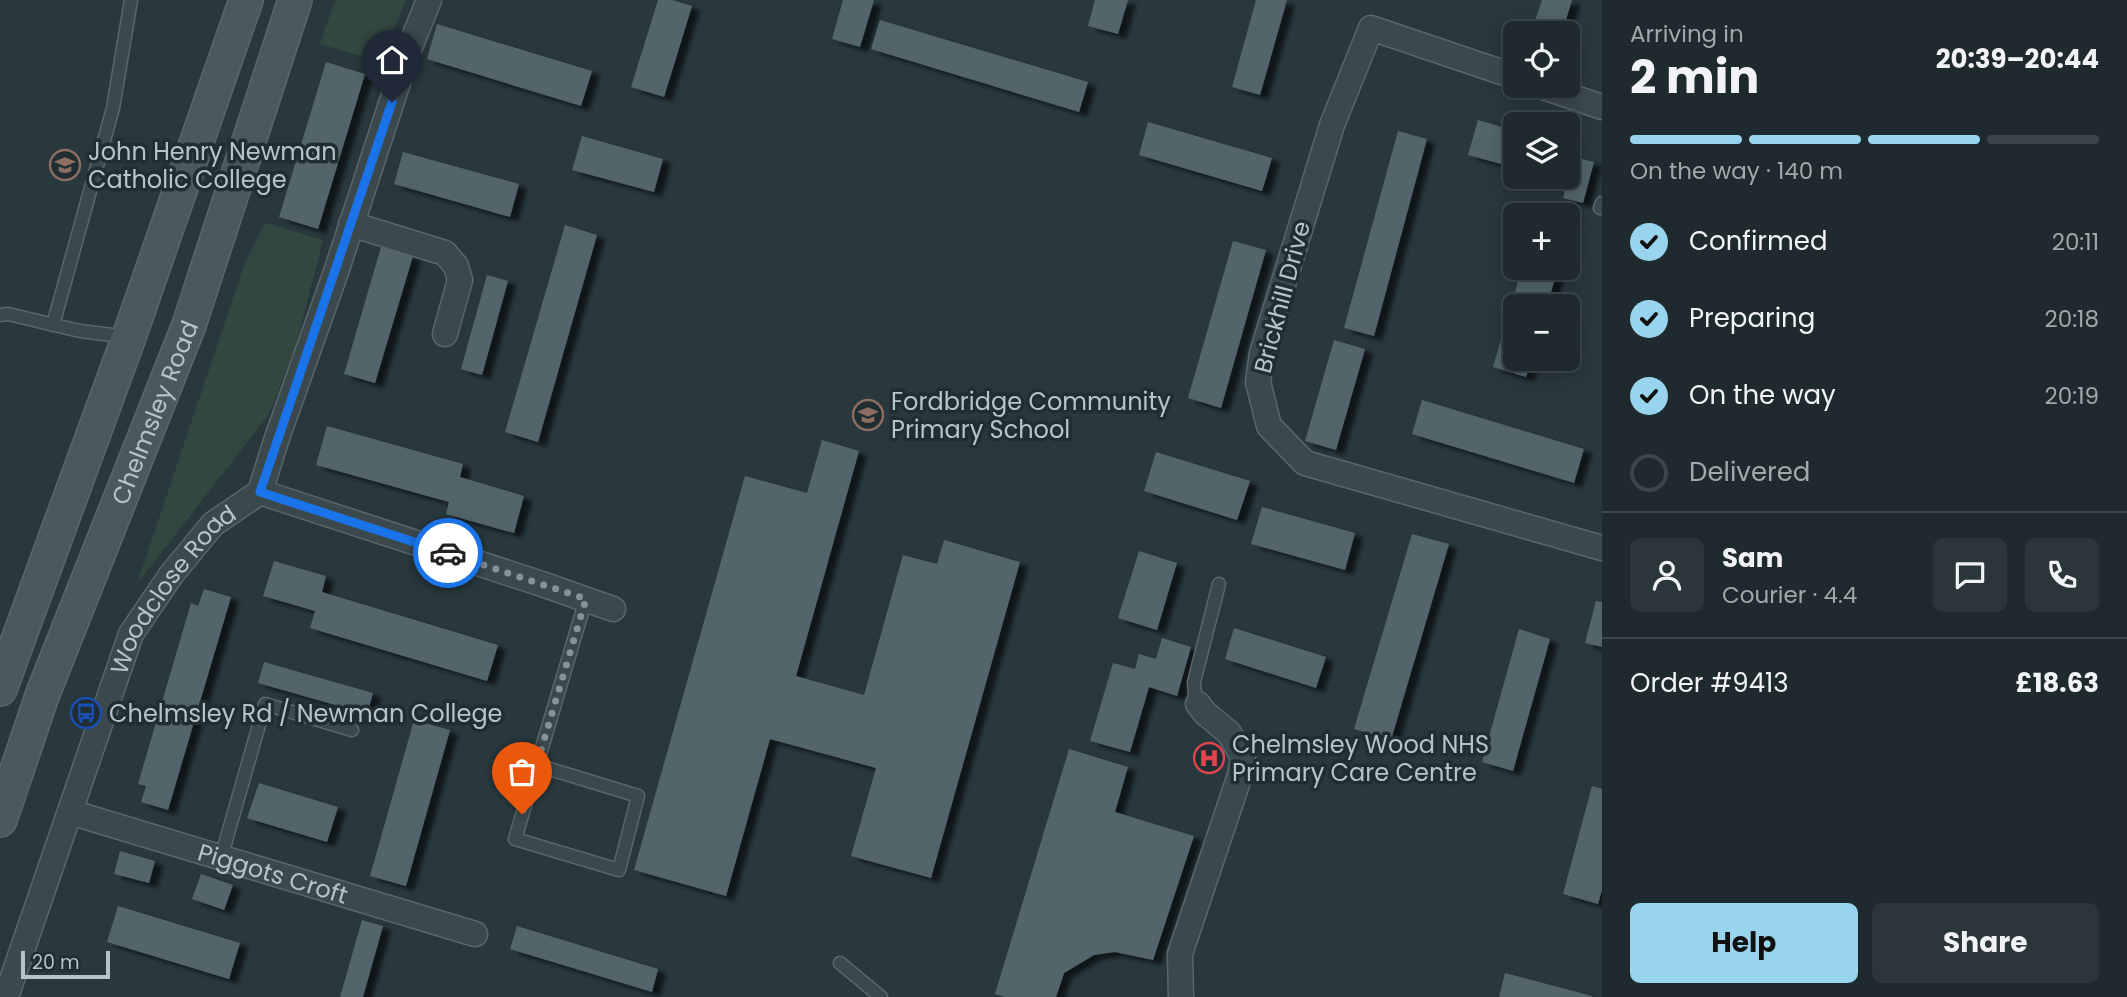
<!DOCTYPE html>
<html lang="en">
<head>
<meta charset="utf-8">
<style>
	:root { --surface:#1e2a2e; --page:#2b363a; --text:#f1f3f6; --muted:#a1a7aa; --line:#3c464a; --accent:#98d4ed }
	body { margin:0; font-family:Poppins,sans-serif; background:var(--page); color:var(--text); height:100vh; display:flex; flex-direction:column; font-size:26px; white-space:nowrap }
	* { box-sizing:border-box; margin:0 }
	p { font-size:23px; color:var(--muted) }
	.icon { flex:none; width:38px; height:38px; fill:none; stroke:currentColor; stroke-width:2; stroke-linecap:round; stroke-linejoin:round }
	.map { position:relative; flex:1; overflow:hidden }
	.side { display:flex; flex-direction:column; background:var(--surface); width:525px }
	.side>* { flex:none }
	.tools { position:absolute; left:1503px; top:21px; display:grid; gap:14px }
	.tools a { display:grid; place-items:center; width:77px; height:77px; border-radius:10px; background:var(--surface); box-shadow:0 4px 18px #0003,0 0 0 2px var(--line); font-size:35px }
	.scale { position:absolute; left:21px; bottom:18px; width:89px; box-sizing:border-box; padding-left:7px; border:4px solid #b8c3c8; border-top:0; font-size:19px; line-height:24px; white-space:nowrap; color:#b8c3c8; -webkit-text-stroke:5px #202e32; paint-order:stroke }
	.pin { position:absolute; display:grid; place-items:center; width:60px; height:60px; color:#fff; margin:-72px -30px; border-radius:50% 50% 50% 0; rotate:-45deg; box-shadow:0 0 7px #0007 }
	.pin .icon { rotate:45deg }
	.courier { position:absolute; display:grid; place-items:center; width:70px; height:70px; margin:-35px; border:5px solid #1a73e8; border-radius:50%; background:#fff; color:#222; box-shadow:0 2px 9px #0007 }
	.summary em { font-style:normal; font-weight:700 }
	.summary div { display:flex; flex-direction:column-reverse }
	.summary { display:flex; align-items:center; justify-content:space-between; height:119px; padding:0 28px }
	h1 { font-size:46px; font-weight:700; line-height:52px }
	.bar { display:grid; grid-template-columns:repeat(4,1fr); gap:10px 7px; align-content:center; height:84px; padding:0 28px }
	.bar i { height:9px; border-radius:5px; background:var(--line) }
	.bar .selected { background:var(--accent) }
	.bar p { grid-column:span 4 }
	.line { display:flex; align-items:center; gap:18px; padding:0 28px; border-top:2px solid var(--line) }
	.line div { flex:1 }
	.round { display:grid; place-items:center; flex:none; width:74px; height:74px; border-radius:10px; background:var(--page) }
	ol { padding:0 28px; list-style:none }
	li { display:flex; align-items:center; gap:21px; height:77px }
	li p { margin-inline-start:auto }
	li .icon { padding:7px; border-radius:50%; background:var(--accent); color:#111; stroke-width:4 }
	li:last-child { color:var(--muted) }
	li i { width:38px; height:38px; border:4px solid var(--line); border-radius:50% }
	.cta { display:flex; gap:14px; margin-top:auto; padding:14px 28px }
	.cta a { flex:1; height:80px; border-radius:10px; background:var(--accent); color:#111; font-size:28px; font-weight:700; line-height:80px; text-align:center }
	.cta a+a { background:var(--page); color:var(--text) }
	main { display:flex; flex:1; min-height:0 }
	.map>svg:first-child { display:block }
	.green { fill:#324740 }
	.building { fill:#53656a; filter:url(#shadow) }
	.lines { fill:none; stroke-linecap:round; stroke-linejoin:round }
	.lane-casing { stroke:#59666b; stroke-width:15 }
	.street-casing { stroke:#59666b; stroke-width:27 }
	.secondary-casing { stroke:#59666b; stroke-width:36 }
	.lane { stroke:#3b494d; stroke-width:12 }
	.street { stroke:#3b494d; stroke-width:24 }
	.secondary { stroke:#4a5960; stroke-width:33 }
	.done { stroke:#869297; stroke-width:7; stroke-dasharray:0 12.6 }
	.route { stroke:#1a73e8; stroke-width:9 }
	.labels { text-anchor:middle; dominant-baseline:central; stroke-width:7; stroke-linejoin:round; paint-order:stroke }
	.poi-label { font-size:24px; fill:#b8c3c8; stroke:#202e32; text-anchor:start }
	.street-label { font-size:24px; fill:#b8c3c8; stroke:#202e32 }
</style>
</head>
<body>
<main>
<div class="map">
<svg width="1602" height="997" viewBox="0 0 1602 997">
	<defs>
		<filter id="shadow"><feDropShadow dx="8" dy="4.5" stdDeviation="2" flood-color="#0009"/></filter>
	</defs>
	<rect width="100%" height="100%" fill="#28383d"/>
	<g class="green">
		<polygon points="335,0 406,0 380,62 320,44"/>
		<polygon points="265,223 323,240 296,345 269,414 137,584 244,265"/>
	</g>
	<g class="building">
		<polygon points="658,0 672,0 692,6 664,97 631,87"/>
		<polygon points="843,0 874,0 860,47 832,39"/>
		<polygon points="1095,0 1128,0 1118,34 1088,26"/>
		<polygon points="1256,0 1287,0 1260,95 1232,87"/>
		<polygon points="1542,0 1572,0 1562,33 1534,24"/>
		<polygon points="880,20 1088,82 1079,112 871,49"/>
		<polygon points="437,24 592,71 581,106 427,59"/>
		<polygon points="326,62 365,74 318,229 279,217"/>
		<polygon points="1478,120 1516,131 1516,168 1468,155"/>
		<polygon points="1148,122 1272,158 1262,191 1139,155"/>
		<polygon points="1398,131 1427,139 1374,336 1344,328"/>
		<polygon points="582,136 663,159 654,192 572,170"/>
		<polygon points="403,152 519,184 510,217 394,184"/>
		<polygon points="1574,157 1594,162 1583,203 1563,198"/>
		<polygon points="1540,203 1574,213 1569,231 1568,215 1537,215"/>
		<polygon points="565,225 597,235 538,442 505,432"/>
		<polygon points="1233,241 1266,250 1221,408 1188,398"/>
		<polygon points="381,247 413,256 375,383 344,374"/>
		<polygon points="1522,268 1558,268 1547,306 1516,306 1516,359 1532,359 1526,377 1493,367"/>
		<polygon points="487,275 508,281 482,375 461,369"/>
		<polygon points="1334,340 1365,349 1336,450 1305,441"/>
		<polygon points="1422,400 1584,449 1574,483 1412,434"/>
		<polygon points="327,426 463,464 460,477 524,496 514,533 446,514 449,502 316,465"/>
		<polygon points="822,440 859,451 796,676 864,695 903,555 937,564 944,540 1020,562 931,878 851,856 876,768 770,739 726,896 634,870 745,476 807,493"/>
		<polygon points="1156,452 1250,481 1237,520 1144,491"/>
		<polygon points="1262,507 1355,533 1345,570 1251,544"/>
		<polygon points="1412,534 1449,544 1391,740 1354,729"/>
		<polygon points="1139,551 1177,563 1157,630 1118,618"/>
		<polygon points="274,561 326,576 322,592 498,645 487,681 310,628 315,611 263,596"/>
		<polygon points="204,589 231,597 168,810 141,802 146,786 138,784 191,603 198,606"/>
		<polygon points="1596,601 1602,602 1602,647 1585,643"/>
		<polygon points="1234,628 1326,657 1316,688 1225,659"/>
		<polygon points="1519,629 1550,639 1513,771 1482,762"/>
		<polygon points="1162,638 1191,647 1177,696 1149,687 1130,752 1090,741 1113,663 1135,669 1139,654 1156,659"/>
		<polygon points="264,662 373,693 367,714 258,683"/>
		<polygon points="414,720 450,730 406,886 370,876"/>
		<polygon points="1069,749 1128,767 1115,812 1194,836 1153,960 1115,952 1094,955 1064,973 1056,997 1005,997 995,994"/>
		<polygon points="259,783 338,807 327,842 247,818"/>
		<polygon points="1592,786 1602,789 1602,890 1598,904 1563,894"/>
		<polygon points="120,851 155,861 149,883 114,874"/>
		<polygon points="201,874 233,885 224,910 192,899"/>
		<polygon points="118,906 240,943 229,979 107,942"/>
		<polygon points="362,920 383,926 363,997 340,997"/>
		<polygon points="517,926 658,969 652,992 510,949"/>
		<polygon points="1505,973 1592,996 1592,997 1499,997"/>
	</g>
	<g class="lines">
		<g class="lane-casing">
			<g id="lane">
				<polyline points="1600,208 1602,203"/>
				<polyline points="0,315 8,314 80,331 129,337"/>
				<polyline points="53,325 113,108 131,0"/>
				<polyline points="1198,704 1195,694 1194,682 1219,584"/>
				<polyline points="537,765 638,796 619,870 515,839 586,599"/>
				<polyline points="221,858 265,704 352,730"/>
				<polyline points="840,963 881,997"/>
			</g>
		</g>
		<g class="street-casing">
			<g id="street">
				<polyline points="1516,77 1371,28 1332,125 1262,353 1258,382 1269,426 1305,463 1602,548"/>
				<polyline points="1540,86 1602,107"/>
				<polyline points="351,224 445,253 456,266 460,280 445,334"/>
				<polyline points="260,492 542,584 613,609"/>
				<path id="s1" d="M70 812 475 934"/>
				<path id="s2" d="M6 997 131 634 171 575 213 524 260 492 277 438 336 272 408 52 429 0"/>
				<polyline points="1181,997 1180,954 1240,775 1243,757 1229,733 1205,713 1198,704"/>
			</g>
		</g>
		<g class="secondary-casing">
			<g id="secondary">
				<polyline points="0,689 129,337 246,0"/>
				<path id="s3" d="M0 820 42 696 189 325 295 0"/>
			</g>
		</g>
		<use href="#lane" class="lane"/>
		<use href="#street" class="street"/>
		<use href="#secondary" class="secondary"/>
	</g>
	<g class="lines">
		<polyline class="done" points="448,553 586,599 522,814"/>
		<polyline class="route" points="392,102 260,492 448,553"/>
	</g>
	<defs>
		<g id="school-ring" transform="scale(1.575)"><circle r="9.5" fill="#202e32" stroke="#8d6e63" stroke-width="1.5"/><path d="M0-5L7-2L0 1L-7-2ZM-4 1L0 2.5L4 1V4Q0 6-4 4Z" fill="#8d6e63"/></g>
		<g id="bus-ring" transform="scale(1.575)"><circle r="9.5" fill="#202e32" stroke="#1a4fb4" stroke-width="1.5"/><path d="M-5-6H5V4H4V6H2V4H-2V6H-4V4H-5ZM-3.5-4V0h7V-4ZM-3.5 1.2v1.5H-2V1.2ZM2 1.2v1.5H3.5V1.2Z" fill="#1a4fb4"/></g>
		<g id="hospital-ring" transform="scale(1.575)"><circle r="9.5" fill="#202e32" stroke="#e0444e" stroke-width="1.5"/><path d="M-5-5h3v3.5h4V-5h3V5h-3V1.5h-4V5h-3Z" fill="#e0444e"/></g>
	</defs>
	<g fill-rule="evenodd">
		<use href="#school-ring" x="65" y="165"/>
		<use href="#school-ring" x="868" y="415"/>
		<use href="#bus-ring" x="86" y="713"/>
		<use href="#hospital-ring" x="1209" y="758"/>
	</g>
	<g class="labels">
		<g class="poi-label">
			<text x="88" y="151">John Henry Newman<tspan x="88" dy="28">Catholic College</tspan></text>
			<text x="891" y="401">Fordbridge Community<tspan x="891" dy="28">Primary School</tspan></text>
			<text x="109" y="713">Chelmsley Rd / Newman College</text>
			<text x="1232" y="744">Chelmsley Wood NHS<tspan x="1232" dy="28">Primary Care Centre</tspan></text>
		</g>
		<g class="street-label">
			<text transform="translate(1282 297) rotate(-75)">Brickhill Drive</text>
			<text stroke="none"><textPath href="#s3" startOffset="436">Chelmsley Road</textPath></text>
			<text stroke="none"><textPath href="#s2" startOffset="444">Woodclose Road</textPath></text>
			<text stroke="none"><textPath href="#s1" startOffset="212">Piggots Croft</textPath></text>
		</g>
	</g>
</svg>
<div class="tools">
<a><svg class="icon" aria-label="locate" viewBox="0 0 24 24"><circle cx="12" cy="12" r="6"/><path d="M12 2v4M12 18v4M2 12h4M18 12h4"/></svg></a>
<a><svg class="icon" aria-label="layers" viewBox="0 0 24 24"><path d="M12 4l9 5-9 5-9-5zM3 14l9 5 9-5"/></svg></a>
<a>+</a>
<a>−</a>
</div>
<div class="scale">20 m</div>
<div class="pin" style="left:522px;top:814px;background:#ea580c"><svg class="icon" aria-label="bag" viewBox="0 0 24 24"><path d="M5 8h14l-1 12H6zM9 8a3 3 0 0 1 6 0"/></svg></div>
<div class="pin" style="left:392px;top:102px;background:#1f2937"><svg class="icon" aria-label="home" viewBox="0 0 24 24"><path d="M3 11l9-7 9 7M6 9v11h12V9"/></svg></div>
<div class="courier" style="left:448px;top:553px"><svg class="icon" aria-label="car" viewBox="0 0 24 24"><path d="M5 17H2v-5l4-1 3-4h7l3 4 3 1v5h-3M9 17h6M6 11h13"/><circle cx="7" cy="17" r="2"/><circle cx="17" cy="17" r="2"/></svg></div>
</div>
<section class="side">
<div class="summary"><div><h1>2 min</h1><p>Arriving in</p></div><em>20:39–20:44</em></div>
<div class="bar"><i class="selected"></i><i class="selected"></i><i class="selected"></i><i></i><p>On the way · 140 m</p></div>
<ol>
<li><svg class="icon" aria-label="check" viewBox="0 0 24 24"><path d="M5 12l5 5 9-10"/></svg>Confirmed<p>20:11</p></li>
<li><svg class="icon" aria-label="check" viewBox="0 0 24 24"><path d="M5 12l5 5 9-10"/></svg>Preparing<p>20:18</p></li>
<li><svg class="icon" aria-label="check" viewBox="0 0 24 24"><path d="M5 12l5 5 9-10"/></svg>On the way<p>20:19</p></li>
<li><i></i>Delivered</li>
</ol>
<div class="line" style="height:126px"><a class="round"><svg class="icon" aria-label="person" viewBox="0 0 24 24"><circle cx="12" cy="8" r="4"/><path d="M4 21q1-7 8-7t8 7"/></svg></a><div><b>Sam</b><p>Courier · 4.4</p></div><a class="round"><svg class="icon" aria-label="chat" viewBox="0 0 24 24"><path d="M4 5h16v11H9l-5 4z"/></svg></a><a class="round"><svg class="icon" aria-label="phone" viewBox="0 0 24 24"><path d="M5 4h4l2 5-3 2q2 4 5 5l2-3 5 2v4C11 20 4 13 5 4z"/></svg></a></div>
<div class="line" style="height:91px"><div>Order #9413</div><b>£18.63</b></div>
<div class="cta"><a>Help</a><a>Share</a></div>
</section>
</main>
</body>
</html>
